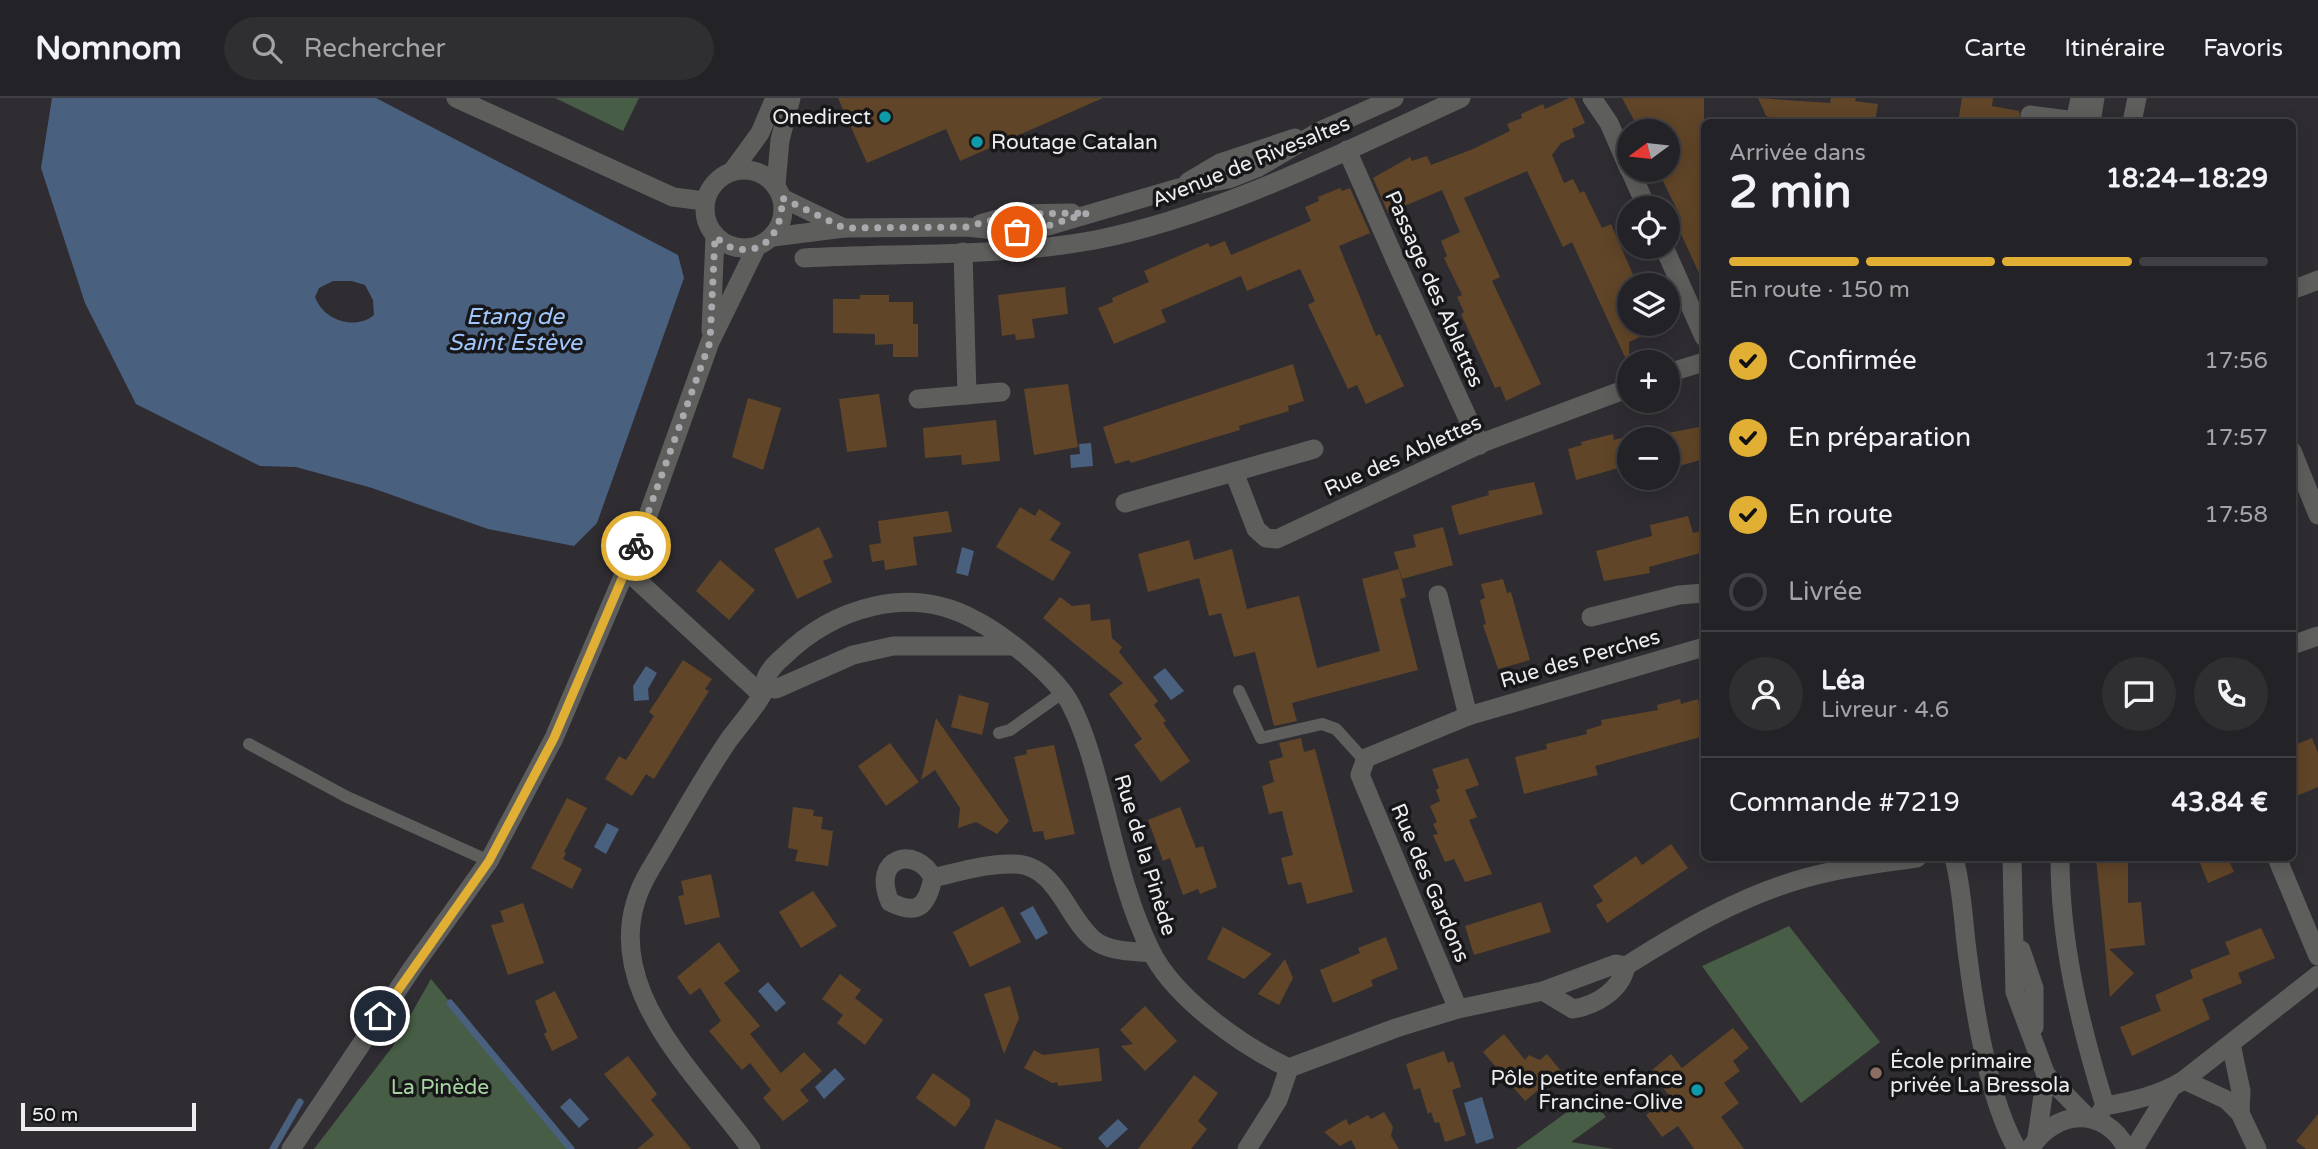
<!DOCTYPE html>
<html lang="fr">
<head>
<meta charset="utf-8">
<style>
	:root { --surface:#232226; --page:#2f2f32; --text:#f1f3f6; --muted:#a3a4a7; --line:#403f43; --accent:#e1af34 }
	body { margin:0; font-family:"Varela Round",sans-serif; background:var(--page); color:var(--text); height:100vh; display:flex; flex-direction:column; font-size:26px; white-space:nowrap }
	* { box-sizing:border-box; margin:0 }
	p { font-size:23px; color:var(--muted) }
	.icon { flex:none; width:38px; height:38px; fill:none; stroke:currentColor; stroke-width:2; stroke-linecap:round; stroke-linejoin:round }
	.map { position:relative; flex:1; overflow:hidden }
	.drawer { position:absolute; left:1701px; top:21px; width:595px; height:742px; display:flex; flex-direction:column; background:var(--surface); border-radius:10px; box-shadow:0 4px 18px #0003,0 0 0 2px var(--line) }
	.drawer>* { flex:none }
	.needle { width:46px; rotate:255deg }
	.buttons { position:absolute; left:1617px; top:21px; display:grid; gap:14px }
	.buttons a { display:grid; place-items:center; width:63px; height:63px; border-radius:50%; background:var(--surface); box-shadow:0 4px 18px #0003,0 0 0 2px var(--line); font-size:35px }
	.scale { position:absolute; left:21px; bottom:18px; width:175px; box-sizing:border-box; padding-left:7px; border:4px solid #edecef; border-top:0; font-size:19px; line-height:24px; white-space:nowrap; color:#edecef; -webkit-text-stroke:5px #171618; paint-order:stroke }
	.pin { position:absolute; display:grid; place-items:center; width:60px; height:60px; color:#fff; margin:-30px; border:4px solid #fff; border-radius:50%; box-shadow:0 2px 7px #0007 }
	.courier { position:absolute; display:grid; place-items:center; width:70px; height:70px; margin:-35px; border:5px solid #e1af34; border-radius:50%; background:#fff; color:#222; box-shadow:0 2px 9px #0007 }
	.head em { font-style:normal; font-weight:800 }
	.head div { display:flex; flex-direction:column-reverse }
	.head { display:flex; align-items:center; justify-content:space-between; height:119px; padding:0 28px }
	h1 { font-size:46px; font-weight:800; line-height:52px }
	.bar { display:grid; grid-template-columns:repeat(4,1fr); gap:10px 7px; align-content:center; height:84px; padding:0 28px }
	.bar i { height:9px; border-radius:5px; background:var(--line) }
	.bar .current { background:var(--accent) }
	.bar p { grid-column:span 4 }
	.line { display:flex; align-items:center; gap:18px; padding:0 28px; border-top:2px solid var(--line) }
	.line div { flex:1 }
	.round { display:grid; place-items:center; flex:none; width:74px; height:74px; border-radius:37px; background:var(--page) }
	ol { padding:0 28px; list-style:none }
	li { display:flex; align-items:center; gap:21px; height:77px }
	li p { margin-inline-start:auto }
	li .icon { padding:7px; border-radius:50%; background:var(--accent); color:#111; stroke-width:4 }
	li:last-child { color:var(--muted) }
	li i { width:38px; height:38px; border:4px solid var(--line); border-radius:50% }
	header { display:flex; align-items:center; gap:42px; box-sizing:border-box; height:98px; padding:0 35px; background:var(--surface); border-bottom:2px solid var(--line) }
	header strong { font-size:33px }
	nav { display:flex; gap:38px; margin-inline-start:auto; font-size:24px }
	.search { width:490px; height:63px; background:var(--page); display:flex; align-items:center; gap:18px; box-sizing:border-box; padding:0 24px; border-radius:38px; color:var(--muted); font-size:26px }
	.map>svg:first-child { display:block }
	.green { fill:#475d45 }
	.water { fill:#4a607f; fill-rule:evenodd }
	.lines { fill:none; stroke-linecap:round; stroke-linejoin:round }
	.stream { stroke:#4a607f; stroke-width:7 }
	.building { fill:#604528 }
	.service { stroke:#5e5f5d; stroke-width:12 }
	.pedestrian { stroke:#5e5f5d; stroke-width:19 }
	.minor { stroke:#5e5f5d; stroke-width:19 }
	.tertiary { stroke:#5e5f5d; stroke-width:19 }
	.done { stroke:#aaa9ad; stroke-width:7; stroke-dasharray:0 12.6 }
	.route { stroke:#e1af34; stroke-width:9 }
	.culture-dot { fill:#0f9aa8; stroke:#171618; stroke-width:2.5 }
	.education-dot { fill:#8d6e63; stroke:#171618; stroke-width:2.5 }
	.labels { text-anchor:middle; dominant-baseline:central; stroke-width:7; stroke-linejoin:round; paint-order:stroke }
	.poi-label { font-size:21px; fill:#edecef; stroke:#171618; text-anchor:end }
	.street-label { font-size:21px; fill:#edecef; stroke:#171618 }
	.park-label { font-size:21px; fill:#a7d6a2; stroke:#171618 }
	.water-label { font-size:23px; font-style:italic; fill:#a0c6fc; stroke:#171618 }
</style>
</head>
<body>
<header>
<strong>Nomnom</strong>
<div class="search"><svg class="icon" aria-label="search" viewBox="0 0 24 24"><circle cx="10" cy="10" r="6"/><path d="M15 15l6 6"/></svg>Rechercher</div>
<nav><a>Carte</a><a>Itinéraire</a><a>Favoris</a></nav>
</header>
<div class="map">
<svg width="2318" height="1051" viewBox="0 0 2318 1051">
	<rect width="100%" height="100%" fill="#2f2d32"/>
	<g class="green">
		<polygon points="555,0 639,0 623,33"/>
		<polygon points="1789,828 1880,944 1801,1005 1702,868"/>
		<polygon points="431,881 571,1051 314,1051 393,948"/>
		<polygon points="1589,998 1606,1019 1571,1044 1614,1051 1516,1051"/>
	</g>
	<g class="water">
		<path d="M52 0H376L678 157 684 180 597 425 574 448 488 431 372 390 296 369 260 368 136 306 85 205 41 70ZM333 183H352L365 187 373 202 374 217C355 233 323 222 315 199L319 190Z"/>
		<polygon points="1091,345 1093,368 1071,370 1070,357 1080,356 1079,346"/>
		<polygon points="962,449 974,453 968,478 956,475"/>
		<polygon points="646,568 657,575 648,591 649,602 634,603 633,588"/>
		<polygon points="1165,570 1184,593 1171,602 1153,579"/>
		<polygon points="607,725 619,731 606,756 594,749"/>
		<polygon points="1033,808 1048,835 1036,842 1020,815"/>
		<polygon points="768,884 786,905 776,914 758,893"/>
		<polygon points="835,970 845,981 824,1001 815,989"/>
		<polygon points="1482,999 1494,1040 1476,1046 1464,1005"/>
		<polygon points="570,1000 589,1021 579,1030 560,1009"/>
		<polygon points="1118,1021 1128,1031 1107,1050 1098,1040"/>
	</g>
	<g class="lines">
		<g class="stream">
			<polyline points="450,905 571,1051"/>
			<polyline points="273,1051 300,1004"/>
		</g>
	</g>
	<g class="building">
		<polygon points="838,0 1103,0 960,63 946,31 867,65"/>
		<polygon points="1569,0 1574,0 1585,25 1572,31 1575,39 1561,45 1552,57 1564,85 1573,81 1580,95 1584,93 1602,130 1611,126 1634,179 1629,181 1629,226 1668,226 1629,244 1629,268 1572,144 1563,149 1527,73 1464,100 1500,179 1492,183 1541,286 1506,303 1500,288 1495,290 1461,216 1464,214 1457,199 1462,197 1444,160 1447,158 1441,143 1460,134 1442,92 1388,115 1373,80 1410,59 1412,63 1427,58 1431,67 1473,51 1510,33 1507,26 1522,20 1521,16 1543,6 1545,11"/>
		<polygon points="1622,0 1704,0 1704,186 1675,123 1681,120 1659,75 1677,67 1668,45 1668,33 1640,33"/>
		<polygon points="1758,0 1830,5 1831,0 1856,0 1855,3 1878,6 1875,24 1790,24 1766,18"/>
		<polygon points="1962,0 1993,0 1992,8 2019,13 2021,24 1958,24"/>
		<polygon points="1340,90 1342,93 1350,90 1370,135 1339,148 1376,238 1380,236 1404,288 1366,306 1357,287 1348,291 1308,207 1315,203 1300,171 1247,193 1241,178 1161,212 1166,224 1114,246 1098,210 1113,204 1112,200 1149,184 1144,173 1208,145 1210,149 1225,143 1231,157 1257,146 1311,123 1305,109 1319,103 1318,99"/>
		<polygon points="1065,189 1068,216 1032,221 1035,240 1016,242 1015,236 1002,238 998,197"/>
		<polygon points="860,197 889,197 889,204 913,204 913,226 918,226 918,259 893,259 893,246 875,247 875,236 833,235 833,201 860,201"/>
		<polygon points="1293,266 1304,303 1288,308 1289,313 1239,328 1240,332 1206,342 1131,365 1129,362 1115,366 1103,329"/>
		<polygon points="1068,286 1078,349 1034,357 1024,291"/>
		<polygon points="879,296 887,349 847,354 839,301"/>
		<polygon points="748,300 781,310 763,372 732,359"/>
		<polygon points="996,322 1000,363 962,367 961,357 925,360 923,330"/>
		<polygon points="1704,328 1704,361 1668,371 1668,335"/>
		<polygon points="1613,336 1614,342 1629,338 1629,367 1576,382 1568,351 1582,347 1581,344"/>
		<polygon points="1534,384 1543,416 1459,437 1451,408 1489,397 1488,393"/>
		<polygon points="1020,409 1035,418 1039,411 1061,425 1050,442 1071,454 1053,483 996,449"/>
		<polygon points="948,413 952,434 913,439 917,467 885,472 884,462 872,464 869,447 881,445 878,423"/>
		<polygon points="1688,418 1693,435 1704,432 1704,454 1649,469 1650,475 1604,483 1596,453 1652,438 1650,427"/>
		<polygon points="819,429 833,459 823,463 832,484 797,501 774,451"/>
		<polygon points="1443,429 1453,467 1402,481 1394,454 1416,449 1413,437"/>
		<polygon points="1189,442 1194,462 1232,451 1247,511 1299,498 1317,570 1380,553 1362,481 1399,471 1406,499 1400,501 1418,572 1292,605 1297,623 1274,628 1255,554 1234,559 1221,515 1209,518 1199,480 1148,494 1138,456"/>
		<polygon points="720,462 755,492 729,522 696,493"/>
		<polygon points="1503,481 1507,495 1511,494 1530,562 1498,571 1483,527 1486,526 1480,502 1485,500 1481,486"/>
		<polygon points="1060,499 1072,508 1090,506 1091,523 1110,521 1112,540 1122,549 1119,554 1158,603 1154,607 1166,623 1163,625 1190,663 1161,684 1134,647 1142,641 1109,596 1123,585 1043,520"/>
		<polygon points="683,562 712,581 705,591 709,593 654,681 646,676 632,698 605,681 619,658 626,662 654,618 649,614"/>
		<polygon points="959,597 989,605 982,637 951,629"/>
		<polygon points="1680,601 1681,606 1698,601 1704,638 1595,668 1598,677 1524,696 1515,659 1547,651 1546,646 1587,636 1586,632 1602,627 1601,622 1658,612 1657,607"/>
		<polygon points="936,620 1009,723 997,736 976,724 958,730 960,710 935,672 921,682"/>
		<polygon points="1301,640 1304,654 1315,651 1353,794 1307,806 1301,784 1288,787 1281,760 1293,757 1287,734 1282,713 1269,716 1262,688 1274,684 1269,663 1283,659 1279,645"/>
		<polygon points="2312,640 2318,655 2318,689 2292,700 2292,648"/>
		<polygon points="890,645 919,684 886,708 858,668"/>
		<polygon points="1054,647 1075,736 1045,742 1043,733 1033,734 1014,659 1027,656 1026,652"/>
		<polygon points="1468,660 1479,687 1465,692 1477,719 1469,722 1492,776 1465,784 1454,761 1445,764 1433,737 1438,736 1433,726 1437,724 1430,708 1440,703 1436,692 1439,690 1432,671"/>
		<polygon points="567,700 587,710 564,754 566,755 563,761 582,771 572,791 531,770"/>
		<polygon points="793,709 814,712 813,718 823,719 821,731 833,733 828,768 795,763 798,752 788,750"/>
		<polygon points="1180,709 1196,750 1203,748 1217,789 1200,796 1198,791 1183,797 1170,760 1163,763 1148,722"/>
		<polygon points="1671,746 1688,770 1607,825 1596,807 1603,803 1593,788 1636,758 1642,767"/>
		<polygon points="2096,760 2128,760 2128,805 2141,804 2145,847 2109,851 2134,875 2110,899"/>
		<polygon points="2198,760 2228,760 2234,774 2208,785"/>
		<polygon points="711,776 720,819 685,827 678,798 684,797 681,783"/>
		<polygon points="813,793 837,828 801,850 779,814"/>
		<polygon points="1541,804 1551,834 1474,857 1465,828"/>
		<polygon points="523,805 544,865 508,877 491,827 504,824 500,813"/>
		<polygon points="1003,808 1021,844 970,869 953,834"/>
		<polygon points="1223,829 1272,856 1244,881 1207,861"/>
		<polygon points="2261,830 2275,860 2238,875 2242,885 2202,901 2210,921 2132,958 2120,929 2161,913 2155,897 2193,880 2190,872 2230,856 2225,844"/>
		<polygon points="1386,839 1398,871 1371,882 1373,888 1333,905 1320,872 1360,855 1358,850"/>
		<polygon points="719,844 740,873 724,885 760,928 750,936 781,975 804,954 822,973 800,992 809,1003 783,1023 763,1000 771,992 750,965 742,972 709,933 721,923 700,890 690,897 677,879"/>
		<polygon points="1285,861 1293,880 1279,907 1258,896"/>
		<polygon points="840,876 861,892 855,900 883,922 865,947 837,925 843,917 822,901"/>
		<polygon points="1010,888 1019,920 1004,956 984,896"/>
		<polygon points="555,893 578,940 552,953 544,936 547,934 535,903"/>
		<polygon points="1145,908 1177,943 1145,973 1121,948 1133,946 1120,932"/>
		<polygon points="1733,930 1749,950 1733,963 1740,973 1724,985 1739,1005 1721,1019 1744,1051 1694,1051 1678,1028 1662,1039 1646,1017 1670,999 1651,973 1671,956 1682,970"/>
		<polygon points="1504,936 1525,962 1529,957 1540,962 1547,956 1561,973 1525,1003 1483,954"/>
		<polygon points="1099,950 1102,983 1058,988 1057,984 1052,985 1024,970 1034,952 1043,957"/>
		<polygon points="1444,953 1448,965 1453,963 1461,989 1452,992 1466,1037 1445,1044 1439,1024 1435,1025 1431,1014 1428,1016 1420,990 1414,992 1406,966"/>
		<polygon points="628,958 657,996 651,1002 691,1051 637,1051 654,1037 604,976"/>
		<polygon points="933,975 970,1001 970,1008 955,1029 916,1000"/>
		<polygon points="1194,977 1218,995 1198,1023 1207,1031 1191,1051 1138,1051"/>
		<polygon points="1384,1014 1393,1029 1391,1038 1399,1051 1356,1051 1351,1042 1340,1048 1324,1034 1346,1021 1349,1027 1368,1017 1371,1021"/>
		<polygon points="2318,1016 2318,1051 2306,1051 2296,1043"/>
		<polygon points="996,1021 1063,1051 984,1051"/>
	</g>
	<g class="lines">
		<g class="service">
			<polyline points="1239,593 1261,640 1322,626 1336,631 1365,663"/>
			<polyline points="999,635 1010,632 1062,595"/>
			<polyline points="249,646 347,699 489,763"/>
		</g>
		<g class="pedestrian">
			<polyline points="1347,52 1398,168"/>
			<polyline points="1591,519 1679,497 1704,495"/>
		</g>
		<g class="minor">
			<polyline points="456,0 673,99 704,103"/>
			<polyline points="1592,0 1609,25 1629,71"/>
			<polyline points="2030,17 2076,23"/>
			<polyline points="2132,24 2137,0"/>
			<polyline points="1630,72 1647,110"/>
			<polyline points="1188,84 1220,65 1295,40"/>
			<polyline points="782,100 844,130"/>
			<polyline points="980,126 1016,116 1072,115"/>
			<polyline points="773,139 844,130 966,129 1017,134 1038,131 1178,90 1229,81 1257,70 1320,33 1394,0"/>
			<polyline points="1664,149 1704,239"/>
			<polyline points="963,154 967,297"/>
			<path d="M804 160C898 155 1003 159 1095 142 1221 117 1345 53 1461 0"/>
			<polyline points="1398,168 1480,347"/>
			<polyline points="2292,192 2318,182"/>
			<polyline points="1668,275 1704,264"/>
			<polyline points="918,301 1001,294"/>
			<polyline points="2292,353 2318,417"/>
			<polyline points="1234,374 1256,431 1266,440 1277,441 1487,343 1629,290"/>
			<polyline points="1125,405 1314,351"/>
			<polyline points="626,472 762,597"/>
			<polyline points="1438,497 1468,618"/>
			<polyline points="2292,547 2318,538"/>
			<polyline points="765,590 776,591 853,557 893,548 1011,548"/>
			<path d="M1954 760C1963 793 1963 826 1968 860 1975 915 1989 1003 2017 1051"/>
			<path d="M2060 760C2060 845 2080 927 2105 1008"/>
			<polyline points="2277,760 2318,858"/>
			<path d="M933 780C927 808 918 818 890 804 870 758 917 747 933 780 959 774 987 765 1014 766 1057 767 1066 819 1094 842 1109 854 1133 853 1152 855"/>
			<path d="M1543 893 1573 911C1597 907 1621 892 1626 868"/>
			<polyline points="1458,911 1360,677 1366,660 1468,618 1704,549"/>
			<polyline points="2184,982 2227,1002 2240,1015 2241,993 2231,946"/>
			<polyline points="2240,1015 2257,1051"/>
			<path d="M2095 1022 2105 1008C2133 1003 2160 997 2184 982L2318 877"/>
			<path d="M751 1051C693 971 586 878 650 772 676 729 700 684 728 643 738 629 751 615 760 600 765 593 763 587 766 580 769 573 777 564 783 559 834 509 910 486 975 522 1003 536 1057 579 1071 607 1087 638 1096 676 1105 710 1117 758 1129 809 1151 853 1174 900 1242 948 1289 970L1396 930 1458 911 1543 893 1616 866 1626 868C1683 832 1740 798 1805 780 1841 770 1880 765 1917 760"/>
			<polyline points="1247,1051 1278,1002 1289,970"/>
			<polyline points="2134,1051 2171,990"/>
		</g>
		<g class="tertiary">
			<polyline points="2075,24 2080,0"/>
			<polyline points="2091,24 2095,0"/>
			<circle cx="744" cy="111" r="39"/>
			<polyline points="733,72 760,35 775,0"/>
			<polyline points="776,87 780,42 791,0"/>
			<polyline points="711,233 715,139"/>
			<polyline points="2012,760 2015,894 2046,977 2037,1039"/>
			<polyline points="2021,852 2034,890 2034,929"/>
			<polyline points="2046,977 2088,1020"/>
			<polyline points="291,1051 413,869 489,763 554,640 642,434 710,244 756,150"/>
			<path d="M2030 1051C2054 1012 2104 1007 2127 1051"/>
		</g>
	</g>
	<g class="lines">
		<path class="done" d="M636 448 710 244 715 139C720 142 727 149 734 150 768 159 783 128 782 100L844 130 966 129 1016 116 1088 115 1038 131 1017 134"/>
		<polyline class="route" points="380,918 489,763 554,640 636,448"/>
	</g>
	<g class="culture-dot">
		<circle cx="885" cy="19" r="7"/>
		<circle cx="977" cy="44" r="7"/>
		<circle cx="1697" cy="992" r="7"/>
	</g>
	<circle class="education-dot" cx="1876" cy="975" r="7"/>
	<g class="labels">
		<g class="poi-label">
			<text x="871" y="19">Onedirect</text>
			<text x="991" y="44" text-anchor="start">Routage Catalan</text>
			<text x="1890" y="963" text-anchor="start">École primaire<tspan x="1890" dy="24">privée La Bressola</tspan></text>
			<text x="1683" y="980">Pôle petite enfance<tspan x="1683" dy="24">Francine-Olive</tspan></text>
		</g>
		<g class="street-label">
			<text transform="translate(1251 64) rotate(-22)">Avenue de Rivesaltes</text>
			<text transform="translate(1434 191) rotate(66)">Passage des Ablettes</text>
			<text transform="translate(1403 358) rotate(-24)">Rue des Ablettes</text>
			<text transform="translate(1580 561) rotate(-16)">Rue des Perches</text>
			<text transform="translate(1145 757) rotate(73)">Rue de la Pinède</text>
			<text transform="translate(1430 785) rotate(67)">Rue des Gardons</text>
		</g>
		<g class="park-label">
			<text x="440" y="989">La Pinède</text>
		</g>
		<g class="water-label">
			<text x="515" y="219">Etang de<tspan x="515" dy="26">Saint Estève</tspan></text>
		</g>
	</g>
</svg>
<div class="buttons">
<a><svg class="needle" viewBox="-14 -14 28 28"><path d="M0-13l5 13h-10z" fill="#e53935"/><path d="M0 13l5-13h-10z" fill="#a3a4a7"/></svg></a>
<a><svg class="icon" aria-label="locate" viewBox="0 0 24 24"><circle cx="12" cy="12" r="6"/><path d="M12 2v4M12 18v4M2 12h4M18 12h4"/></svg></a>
<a><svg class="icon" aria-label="layers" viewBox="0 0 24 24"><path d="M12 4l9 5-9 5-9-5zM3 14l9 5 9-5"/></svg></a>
<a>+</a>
<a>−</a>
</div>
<div class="scale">50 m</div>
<div class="pin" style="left:1017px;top:134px;background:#ea580c"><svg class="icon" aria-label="bag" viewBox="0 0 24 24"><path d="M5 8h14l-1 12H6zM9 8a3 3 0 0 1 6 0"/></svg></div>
<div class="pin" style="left:380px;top:918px;background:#1f2937"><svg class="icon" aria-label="home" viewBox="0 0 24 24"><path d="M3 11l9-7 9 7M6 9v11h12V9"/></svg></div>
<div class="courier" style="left:636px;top:448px"><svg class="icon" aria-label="bike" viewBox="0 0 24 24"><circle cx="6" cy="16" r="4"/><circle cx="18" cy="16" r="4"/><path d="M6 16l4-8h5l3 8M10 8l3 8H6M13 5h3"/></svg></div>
<section class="drawer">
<div class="head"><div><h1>2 min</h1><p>Arrivée dans</p></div><em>18:24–18:29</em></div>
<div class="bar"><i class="current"></i><i class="current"></i><i class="current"></i><i></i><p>En route · 150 m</p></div>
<ol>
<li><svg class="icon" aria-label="check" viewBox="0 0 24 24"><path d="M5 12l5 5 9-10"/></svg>Confirmée<p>17:56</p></li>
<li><svg class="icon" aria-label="check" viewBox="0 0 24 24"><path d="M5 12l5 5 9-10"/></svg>En préparation<p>17:57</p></li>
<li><svg class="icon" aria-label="check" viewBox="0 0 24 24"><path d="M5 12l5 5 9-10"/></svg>En route<p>17:58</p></li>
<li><i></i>Livrée</li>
</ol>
<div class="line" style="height:126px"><a class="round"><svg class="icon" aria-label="person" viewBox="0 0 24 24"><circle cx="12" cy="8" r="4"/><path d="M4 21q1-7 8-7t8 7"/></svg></a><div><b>Léa</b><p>Livreur · 4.6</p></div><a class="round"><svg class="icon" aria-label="chat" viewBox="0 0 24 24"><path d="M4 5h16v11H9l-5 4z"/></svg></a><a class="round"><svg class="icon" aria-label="phone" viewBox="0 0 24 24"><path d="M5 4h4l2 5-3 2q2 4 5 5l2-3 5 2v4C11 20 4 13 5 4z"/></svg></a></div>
<div class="line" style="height:91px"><div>Commande #7219</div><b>43.84 €</b></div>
</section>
</div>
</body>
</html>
